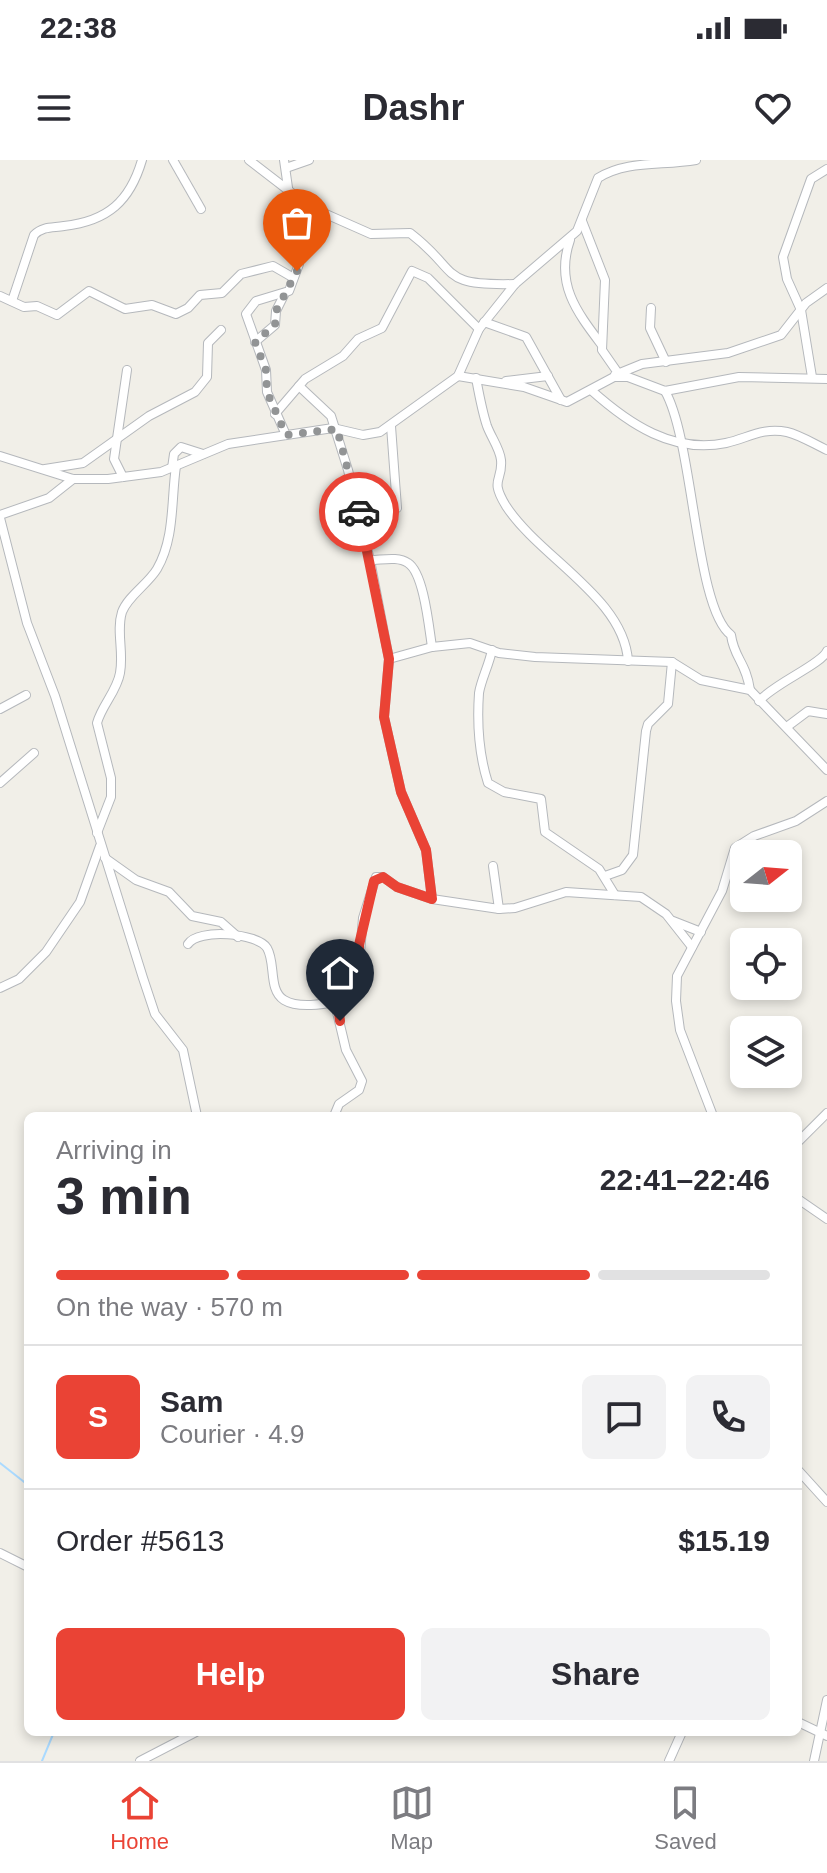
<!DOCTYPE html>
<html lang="en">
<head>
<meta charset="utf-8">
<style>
	:root { --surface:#fff; --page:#f2f2f3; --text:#2b2b33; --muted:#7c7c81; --line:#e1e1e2; --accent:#ea4335 }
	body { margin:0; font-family:Helvetica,sans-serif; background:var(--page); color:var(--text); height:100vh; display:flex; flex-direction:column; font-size:30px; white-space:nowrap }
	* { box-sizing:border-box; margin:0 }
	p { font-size:26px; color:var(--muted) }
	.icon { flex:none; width:44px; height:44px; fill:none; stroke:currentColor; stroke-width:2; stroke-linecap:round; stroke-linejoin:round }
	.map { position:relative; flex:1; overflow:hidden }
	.sheet { position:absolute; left:24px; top:952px; width:778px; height:624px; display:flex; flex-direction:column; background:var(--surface); border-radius:12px; box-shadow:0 4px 12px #0003 }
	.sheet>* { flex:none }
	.needle { width:52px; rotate:73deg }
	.fabs { position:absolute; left:730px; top:680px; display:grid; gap:16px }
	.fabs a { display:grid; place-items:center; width:72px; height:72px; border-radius:12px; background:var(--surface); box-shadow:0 4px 12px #0003; font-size:40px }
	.pin { position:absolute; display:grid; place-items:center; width:68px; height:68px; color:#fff; margin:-82px -34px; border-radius:50% 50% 50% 0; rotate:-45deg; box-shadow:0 0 8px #0007 }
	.pin .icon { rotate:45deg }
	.courier { position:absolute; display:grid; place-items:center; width:80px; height:80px; margin:-40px; border:6px solid #ea4335; border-radius:50%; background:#fff; color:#222; box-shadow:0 2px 10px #0007 }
	.summary em { font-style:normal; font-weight:800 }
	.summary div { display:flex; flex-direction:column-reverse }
	.summary { display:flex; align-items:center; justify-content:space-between; height:136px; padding:0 32px }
	h1 { font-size:52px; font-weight:800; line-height:60px }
	.bar { display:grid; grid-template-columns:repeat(4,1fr); gap:12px 8px; align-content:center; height:96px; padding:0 32px }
	.bar i { height:10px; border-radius:6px; background:var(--line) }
	.bar .selected { background:var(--accent) }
	.bar p { grid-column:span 4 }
	.line { display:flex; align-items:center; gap:20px; padding:0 32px; border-top:2px solid var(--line) }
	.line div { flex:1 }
	.round { display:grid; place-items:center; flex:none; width:84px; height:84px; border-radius:12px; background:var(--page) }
	.action { display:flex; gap:16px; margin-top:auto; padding:16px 32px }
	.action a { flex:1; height:92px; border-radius:12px; background:var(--accent); color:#fff; font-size:32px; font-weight:800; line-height:92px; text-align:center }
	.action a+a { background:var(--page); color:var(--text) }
	.status { display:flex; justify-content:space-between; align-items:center; height:56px; padding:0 40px; background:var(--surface); direction:ltr }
	.status svg { height:22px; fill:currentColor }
	header { display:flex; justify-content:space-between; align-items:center; height:104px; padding:0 32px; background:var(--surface); font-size:36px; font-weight:800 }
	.tab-bar { display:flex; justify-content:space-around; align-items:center; height:112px; border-top:2px solid var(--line); background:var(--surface); font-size:22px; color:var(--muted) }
	.tab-bar a { display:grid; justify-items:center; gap:4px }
	.tab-bar .selected { color:var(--accent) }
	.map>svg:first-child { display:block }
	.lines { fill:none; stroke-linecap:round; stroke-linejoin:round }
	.stream { stroke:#aadaff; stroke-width:2 }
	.minor-casing { stroke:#b5b8bc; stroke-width:10 }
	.minor { stroke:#fff; stroke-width:8 }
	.done { stroke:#929495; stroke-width:8; stroke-dasharray:0 14.4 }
	.route { stroke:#ea4335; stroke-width:10 }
</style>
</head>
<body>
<div class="status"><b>22:38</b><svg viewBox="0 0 49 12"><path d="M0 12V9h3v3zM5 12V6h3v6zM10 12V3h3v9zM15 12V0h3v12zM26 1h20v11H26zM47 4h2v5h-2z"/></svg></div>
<header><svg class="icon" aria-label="menu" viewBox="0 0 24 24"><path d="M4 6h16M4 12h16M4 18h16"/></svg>Dashr<svg class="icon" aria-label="heart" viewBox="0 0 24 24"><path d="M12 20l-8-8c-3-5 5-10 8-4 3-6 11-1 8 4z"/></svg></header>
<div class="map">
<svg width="827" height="1601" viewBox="0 0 827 1601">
	<rect width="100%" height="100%" fill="#f1efe8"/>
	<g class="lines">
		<g class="stream">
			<polyline points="0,1303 28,1325"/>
			<polyline points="42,1601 54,1572"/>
		</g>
		<g class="minor-casing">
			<g id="minor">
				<polyline points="173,0 201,49"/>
				<path d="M249 0 310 47 371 74 410 73C461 112 437 126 515 124"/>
				<polyline points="284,0 299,104 289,131 256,141 246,154 266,210 267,232 286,275"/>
				<polyline points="286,8 309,0"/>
				<polyline points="582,61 605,120 602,190 618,213"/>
				<path d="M570 80C555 123 576 151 601 184"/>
				<polyline points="0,136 24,147 37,146 57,155 89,131 125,149 152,145 176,154 188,148 200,135 222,133 241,114 273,106 292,117"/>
				<path d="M12 141 34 75C43 66 53 68 64 66 108 61 130 41 142 0"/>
				<polyline points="651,148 650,168 666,202"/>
				<polyline points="484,162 526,177 561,240"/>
				<polyline points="255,182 275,165 276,151 285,133"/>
				<polyline points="615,215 642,204 728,193 781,175 806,143 827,128"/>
				<polyline points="458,216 524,227 567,242 614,217 628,217 665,231 739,217 827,219"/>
				<polyline points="812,217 801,150 787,119 783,97 811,19 827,9"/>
				<path d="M476 218C479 234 482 251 487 266 491 277 500 289 501 300 503 322 489 318 506 346 540 398 624 438 628 501"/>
				<polyline points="506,221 548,216"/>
				<polyline points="299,226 331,256 348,310 370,400 389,499 384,557 401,632 426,690 432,739"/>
				<path d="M591 230C629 264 673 294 726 283 748 278 763 267 787 272 800 275 814 284 827 290"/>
				<path d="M665 231C694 282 695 449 731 475 734 498 746 502 750 530"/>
				<polyline points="275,254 305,219 343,196 358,179 382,168 412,111 428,118 479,169"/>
				<polyline points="391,266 397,348"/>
				<path d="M0 296 73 319H108L161 312 228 284 333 268 363 275 380 272 458 216 479 169 515 124 577 71 598 18C627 0 661 6 696 0"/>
				<polyline points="172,308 174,294 181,287 203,294"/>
				<polyline points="45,309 83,303 149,256 195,232 207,217 208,183 221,170"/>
				<polyline points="123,317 114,299 127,210"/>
				<polyline points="0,355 49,338 73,319"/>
				<polyline points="0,358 27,463 55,536 143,818 155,854 183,890 197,956"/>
				<path d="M370 400C382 400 398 396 408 403 424 413 429 468 432 487"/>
				<path d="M492 490C489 505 481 520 479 533 477 562 479 595 488 623L504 632 541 639 545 672 599 709 615 735"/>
				<polyline points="389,499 432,487 470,483 499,493 535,497 672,502 701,520 750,530 827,610"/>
				<path d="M759 541C775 523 822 504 827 491"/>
				<polyline points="0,549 26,535"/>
				<polyline points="788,566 808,551 827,554"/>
				<polyline points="0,623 34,593"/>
				<path d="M97 673 111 637V618L97 563C102 545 117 531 120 513 124 492 116 471 122 452 128 436 148 424 157 409 175 378 171 340 176 306"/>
				<polyline points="105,698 136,720 169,732 192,756 221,762 238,777"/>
				<polyline points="493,706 499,749"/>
				<polyline points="605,716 622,710 633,695 646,571 648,564 668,544 672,502"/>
				<polyline points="673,761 701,772"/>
				<path d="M188 784C198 768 258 773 267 788 276 803 268 830 284 840 299 849 324 844 340 841"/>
				<polyline points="0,828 19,819 46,792 80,742 100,686"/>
				<polyline points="334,956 339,944 359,930 362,921 346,890 336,848 358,816 363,758 376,717 383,717 397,727 432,739 499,749 515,748 566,732 641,737 666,754 692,787"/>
				<polyline points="713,956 680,870 676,841 677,816 722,731 735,688 754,676 796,661 827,641"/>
				<polyline points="798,982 827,953"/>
				<polyline points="798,1039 827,1059"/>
				<polyline points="798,1310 827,1342"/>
				<polyline points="0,1393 28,1407"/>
				<polyline points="798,1562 827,1576"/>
				<polyline points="140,1601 196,1572"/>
				<polyline points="669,1601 682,1572"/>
				<polyline points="814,1601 827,1540"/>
			</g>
		</g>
		<use href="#minor" class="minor"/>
	</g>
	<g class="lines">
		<polyline class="done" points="297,111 276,151 275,165 255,182 266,210 267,232 286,275 337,269 359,352"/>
		<polyline class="route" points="340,861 338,845 359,813 359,785 374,721 383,717 397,727 432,739 426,690 401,632 384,557 389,499 359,352"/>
	</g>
</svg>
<div class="fabs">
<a><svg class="needle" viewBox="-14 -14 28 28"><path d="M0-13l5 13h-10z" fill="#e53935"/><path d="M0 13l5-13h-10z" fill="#7c7c81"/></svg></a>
<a><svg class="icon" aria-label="locate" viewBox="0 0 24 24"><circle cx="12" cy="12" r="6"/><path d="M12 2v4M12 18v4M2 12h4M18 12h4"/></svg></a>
<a><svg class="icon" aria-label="layers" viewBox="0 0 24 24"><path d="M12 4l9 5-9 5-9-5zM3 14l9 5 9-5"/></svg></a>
</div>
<div class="pin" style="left:297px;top:111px;background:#ea580c"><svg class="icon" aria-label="bag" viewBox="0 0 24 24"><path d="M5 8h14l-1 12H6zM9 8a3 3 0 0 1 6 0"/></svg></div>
<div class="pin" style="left:340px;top:861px;background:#1f2937"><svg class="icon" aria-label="home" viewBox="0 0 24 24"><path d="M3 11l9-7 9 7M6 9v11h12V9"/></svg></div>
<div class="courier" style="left:359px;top:352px"><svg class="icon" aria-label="car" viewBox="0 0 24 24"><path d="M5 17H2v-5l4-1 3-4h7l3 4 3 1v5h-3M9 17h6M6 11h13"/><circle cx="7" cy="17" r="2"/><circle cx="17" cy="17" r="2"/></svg></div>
<section class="sheet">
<div class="summary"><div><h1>3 min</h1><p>Arriving in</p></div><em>22:41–22:46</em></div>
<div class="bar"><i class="selected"></i><i class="selected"></i><i class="selected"></i><i></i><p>On the way · 570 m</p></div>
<div class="line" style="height:144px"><b class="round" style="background:var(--accent);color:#fff">S</b><div><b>Sam</b><p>Courier · 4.9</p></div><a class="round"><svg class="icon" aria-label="chat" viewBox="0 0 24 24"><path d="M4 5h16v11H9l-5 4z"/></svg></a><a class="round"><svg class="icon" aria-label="phone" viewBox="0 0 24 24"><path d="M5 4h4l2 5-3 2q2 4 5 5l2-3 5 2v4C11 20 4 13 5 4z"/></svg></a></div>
<div class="line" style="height:104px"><div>Order #5613</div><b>$15.19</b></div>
<div class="action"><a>Help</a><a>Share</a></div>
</section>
</div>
<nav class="tab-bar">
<a class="selected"><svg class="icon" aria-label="home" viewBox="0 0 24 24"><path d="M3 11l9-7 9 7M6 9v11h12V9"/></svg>Home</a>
<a><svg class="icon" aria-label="map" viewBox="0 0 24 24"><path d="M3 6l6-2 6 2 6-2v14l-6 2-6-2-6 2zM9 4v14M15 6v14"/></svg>Map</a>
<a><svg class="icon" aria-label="saved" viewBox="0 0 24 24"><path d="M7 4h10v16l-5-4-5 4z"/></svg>Saved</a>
</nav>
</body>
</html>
